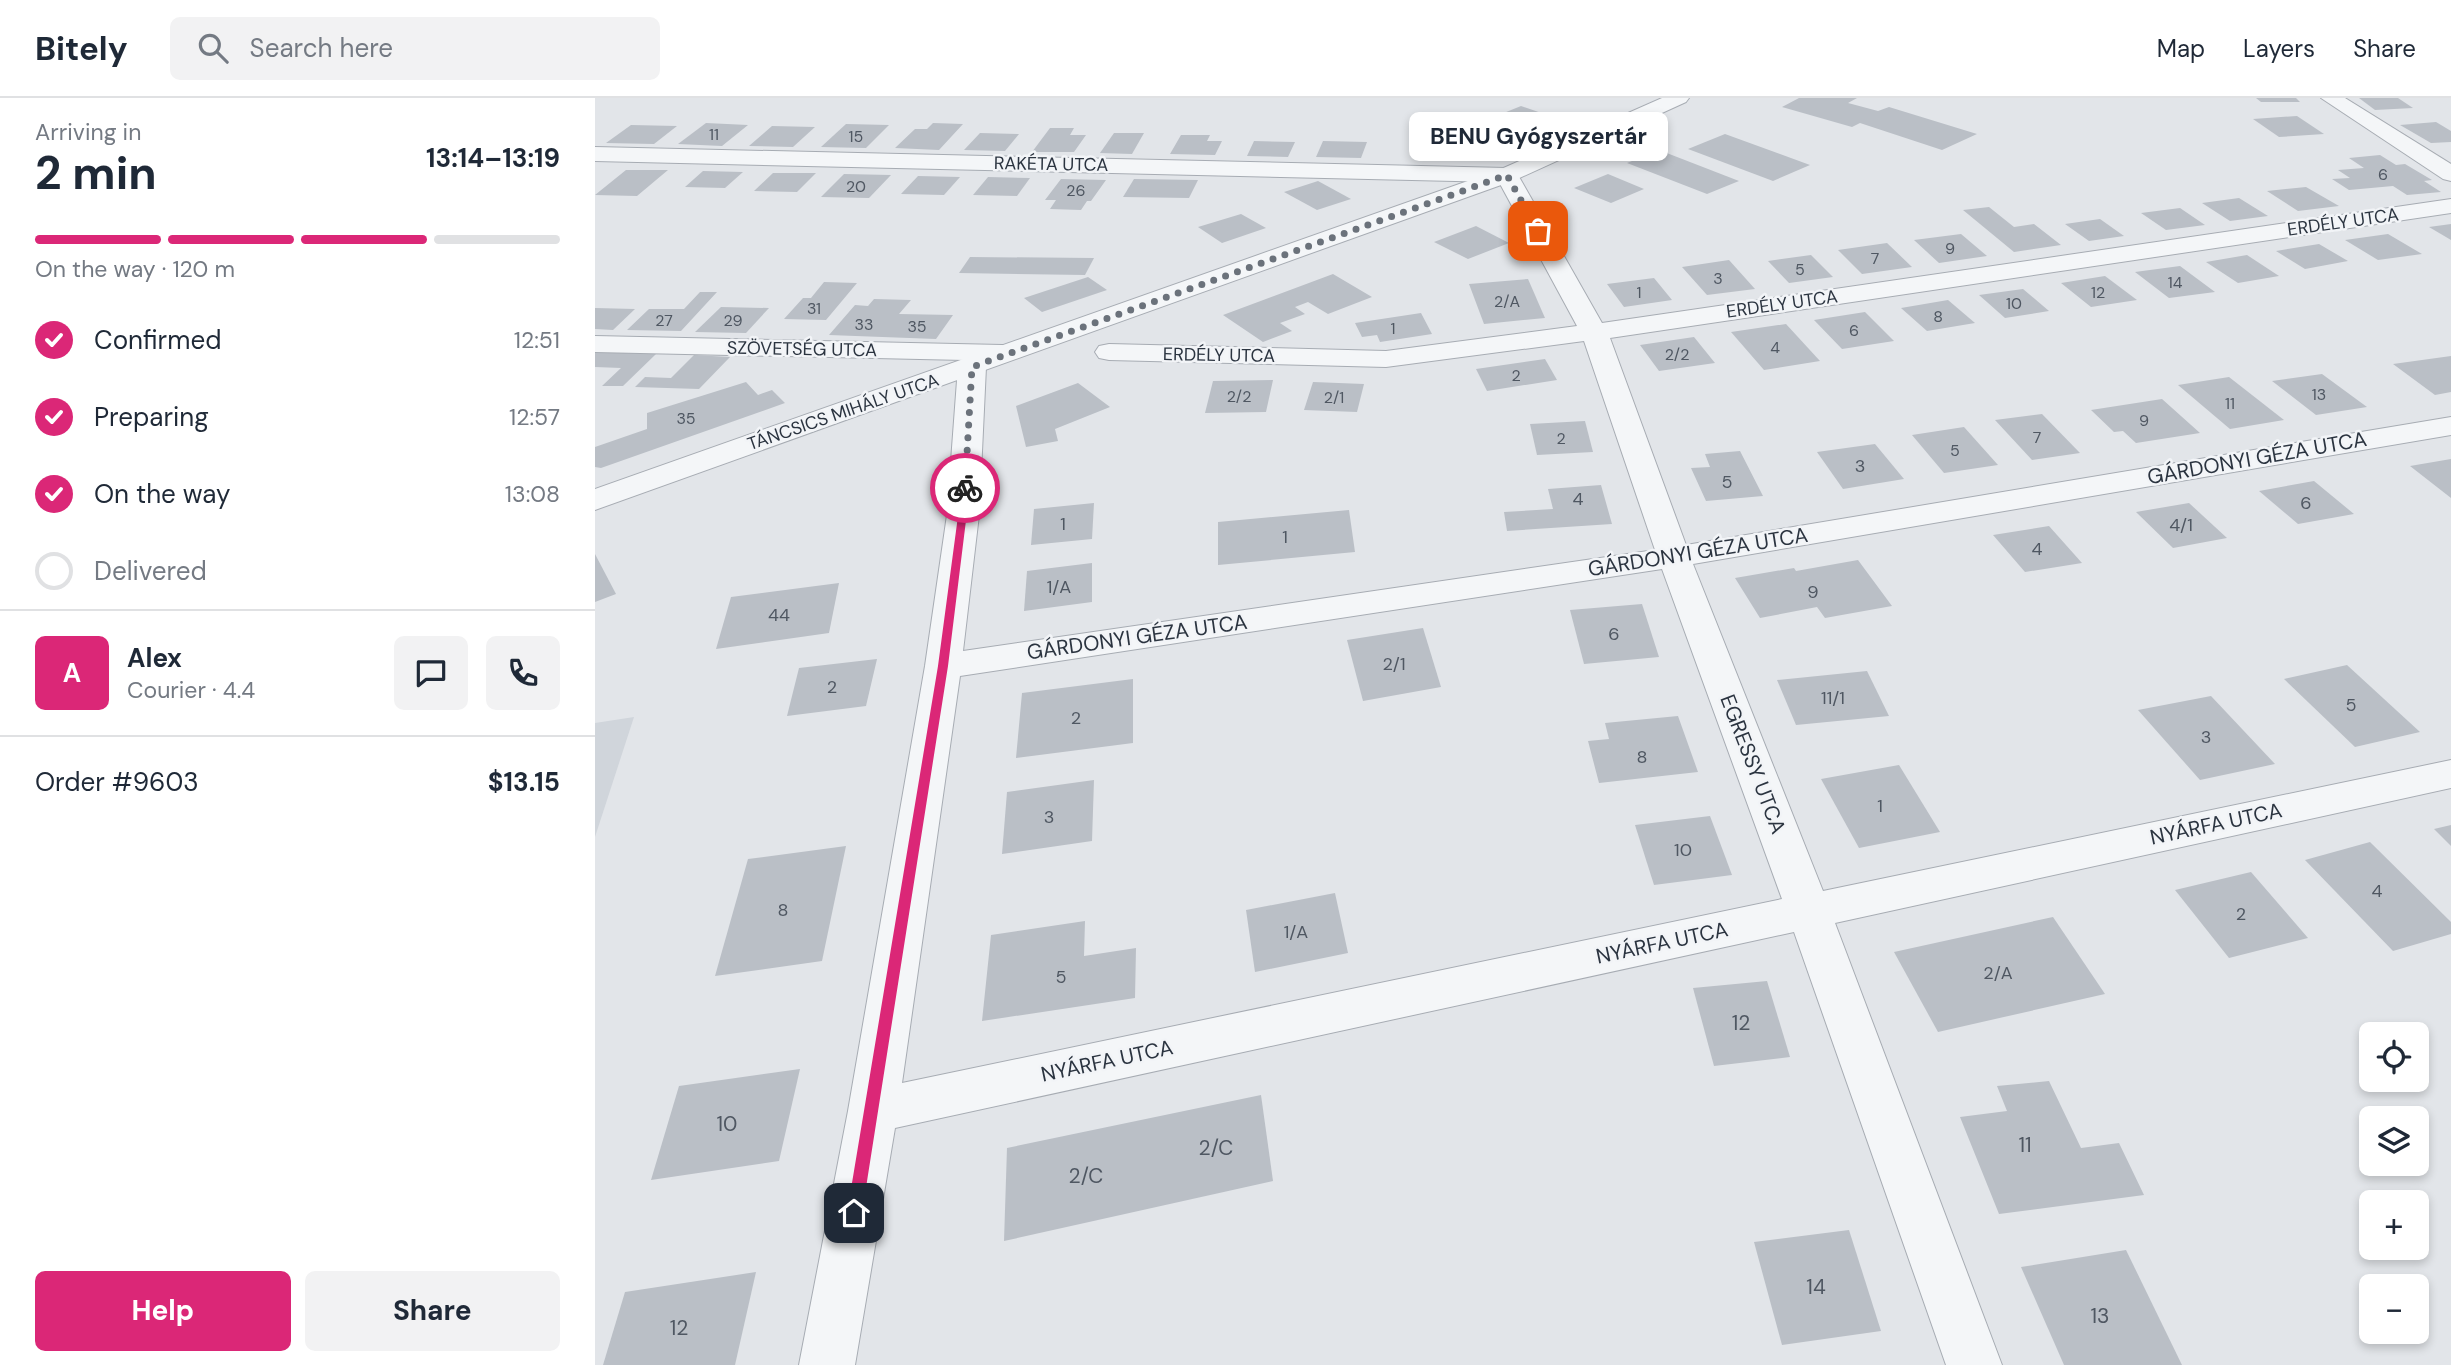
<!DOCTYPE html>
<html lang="en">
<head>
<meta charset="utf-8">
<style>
	:root { --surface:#fff; --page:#f2f2f3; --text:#1f2937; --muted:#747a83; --line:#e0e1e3; --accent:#db2777 }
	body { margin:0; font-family:"DM Sans",sans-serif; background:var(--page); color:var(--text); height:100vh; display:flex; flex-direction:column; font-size:26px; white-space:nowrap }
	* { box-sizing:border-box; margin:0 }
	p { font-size:23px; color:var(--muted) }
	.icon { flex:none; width:38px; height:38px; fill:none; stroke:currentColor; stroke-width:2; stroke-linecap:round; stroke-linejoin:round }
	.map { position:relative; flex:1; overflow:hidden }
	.drawer { display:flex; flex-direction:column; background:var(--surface); width:595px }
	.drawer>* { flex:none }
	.controls { position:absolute; left:1764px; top:924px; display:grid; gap:14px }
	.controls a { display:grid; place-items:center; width:70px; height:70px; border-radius:10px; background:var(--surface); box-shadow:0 4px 10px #0003; font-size:35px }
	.pin { position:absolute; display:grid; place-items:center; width:60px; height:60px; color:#fff; margin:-30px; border-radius:14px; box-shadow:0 4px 10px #0006 }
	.courier { position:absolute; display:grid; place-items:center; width:70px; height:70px; margin:-35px; border:5px solid #db2777; border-radius:50%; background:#fff; color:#222; box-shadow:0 2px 9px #0007 }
	.bubble { position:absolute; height:49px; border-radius:10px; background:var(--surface); box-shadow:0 4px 10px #0003; font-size:23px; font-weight:700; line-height:49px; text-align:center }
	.overview em { font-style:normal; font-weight:700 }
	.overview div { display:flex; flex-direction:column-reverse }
	.overview { display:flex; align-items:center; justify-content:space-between; height:119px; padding:0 35px }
	h1 { font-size:46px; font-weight:700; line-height:52px }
	.bar { display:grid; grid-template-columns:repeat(4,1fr); gap:10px 7px; align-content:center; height:84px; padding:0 35px }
	.bar i { height:9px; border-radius:5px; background:var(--line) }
	.bar .on { background:var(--accent) }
	.bar p { grid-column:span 4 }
	.line { display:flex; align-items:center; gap:18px; padding:0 35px; border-top:2px solid var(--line) }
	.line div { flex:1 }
	.round { display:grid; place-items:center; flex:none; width:74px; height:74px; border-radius:10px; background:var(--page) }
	ol { padding:0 35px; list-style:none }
	li { display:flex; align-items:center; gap:21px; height:77px }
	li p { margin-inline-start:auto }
	li .icon { padding:7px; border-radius:50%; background:var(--accent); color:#fff; stroke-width:4 }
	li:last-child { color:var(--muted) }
	li i { width:38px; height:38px; border:4px solid var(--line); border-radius:50% }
	.primary-button { display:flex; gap:14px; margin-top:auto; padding:14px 35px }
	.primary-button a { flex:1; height:80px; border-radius:10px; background:var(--accent); color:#fff; font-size:28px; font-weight:700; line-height:80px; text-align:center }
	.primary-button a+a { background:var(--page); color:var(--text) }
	header { display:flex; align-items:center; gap:42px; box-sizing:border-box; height:98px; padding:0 35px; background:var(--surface); border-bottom:2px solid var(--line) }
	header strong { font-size:33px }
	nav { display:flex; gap:38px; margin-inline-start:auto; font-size:24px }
	.search { width:490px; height:63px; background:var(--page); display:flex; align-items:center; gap:18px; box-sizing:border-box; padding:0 24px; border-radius:10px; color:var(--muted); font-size:26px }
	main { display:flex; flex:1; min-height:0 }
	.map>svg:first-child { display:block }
	.built { fill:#d0d5db }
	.building { fill:#babfc6 }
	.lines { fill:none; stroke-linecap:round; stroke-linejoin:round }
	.minor-casing { stroke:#a7acb3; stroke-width:2 }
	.tertiary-casing { stroke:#a7acb3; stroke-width:2 }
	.minor { fill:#f4f6f8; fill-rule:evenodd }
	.tertiary { fill:#f4f6f8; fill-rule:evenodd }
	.route { fill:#db2777 }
	.done { stroke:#6b727b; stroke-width:7; stroke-dasharray:0 12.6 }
	.labels { text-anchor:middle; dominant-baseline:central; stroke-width:5; stroke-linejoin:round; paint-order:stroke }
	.far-number-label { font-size:16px; fill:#4f5762 }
	.far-street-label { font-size:18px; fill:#2b3440; stroke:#f2f4f7 }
	.number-label { font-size:18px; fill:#4f5762 }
	.street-label { font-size:21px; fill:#2b3440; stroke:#f2f4f7 }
	.near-number-label { font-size:21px; fill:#4f5762 }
</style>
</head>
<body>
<header>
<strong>Bitely</strong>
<div class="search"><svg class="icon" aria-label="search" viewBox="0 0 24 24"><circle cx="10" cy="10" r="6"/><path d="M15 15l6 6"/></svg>Search here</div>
<nav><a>Map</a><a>Layers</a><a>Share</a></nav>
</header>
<main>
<section class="drawer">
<div class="overview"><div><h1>2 min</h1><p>Arriving in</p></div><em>13:14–13:19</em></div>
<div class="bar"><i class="on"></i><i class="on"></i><i class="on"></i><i></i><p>On the way · 120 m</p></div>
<ol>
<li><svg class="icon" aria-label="check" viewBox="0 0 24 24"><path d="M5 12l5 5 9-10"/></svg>Confirmed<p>12:51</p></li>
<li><svg class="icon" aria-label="check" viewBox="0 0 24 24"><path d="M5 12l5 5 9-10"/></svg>Preparing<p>12:57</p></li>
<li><svg class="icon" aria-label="check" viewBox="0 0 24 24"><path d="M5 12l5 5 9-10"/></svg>On the way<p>13:08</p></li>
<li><i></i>Delivered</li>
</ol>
<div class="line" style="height:126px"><b class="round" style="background:var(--accent);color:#fff">A</b><div><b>Alex</b><p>Courier · 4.4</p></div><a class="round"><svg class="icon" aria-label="chat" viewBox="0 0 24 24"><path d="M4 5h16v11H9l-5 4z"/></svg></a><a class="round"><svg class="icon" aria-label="phone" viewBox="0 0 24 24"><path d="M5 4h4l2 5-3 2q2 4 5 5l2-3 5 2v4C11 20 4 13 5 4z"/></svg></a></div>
<div class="line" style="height:91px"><div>Order #9603</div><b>$13.15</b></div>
<div class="primary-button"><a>Help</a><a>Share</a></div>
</section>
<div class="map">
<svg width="1856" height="1267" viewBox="0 0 1856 1267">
	<rect width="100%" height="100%" fill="#e2e5e9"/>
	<polygon class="built" points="39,619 0,739 0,625"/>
	<g class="building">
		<polygon points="1204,0 1262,0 1253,5 1283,13 1294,9 1382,36 1347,52 1265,25 1257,29 1187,9"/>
		<polygon points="1661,0 1701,0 1705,4 1666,4"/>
		<polygon points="1764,0 1803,0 1818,10 1780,12"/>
		<polygon points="926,8 961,20 929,33 894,21"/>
		<polygon points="1702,18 1729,36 1684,39 1658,21"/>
		<polygon points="1841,24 1856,33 1856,44 1836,45 1805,27"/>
		<polygon points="111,25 153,27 127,48 83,46"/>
		<polygon points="338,25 368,26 344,52 300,50 320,31 332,31"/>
		<polygon points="251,26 294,27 271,50 226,49"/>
		<polygon points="36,27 82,28 59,46 11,45"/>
		<polygon points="177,28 220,29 198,49 154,48"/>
		<polygon points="455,30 479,30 475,37 491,37 479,54 437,54"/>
		<polygon points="868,34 898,45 856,63 825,52"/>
		<polygon points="385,35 424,36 410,53 369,52"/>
		<polygon points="519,35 549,35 537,56 505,55"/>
		<polygon points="1130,36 1215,67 1178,83 1093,51"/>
		<polygon points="586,37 615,37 612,43 627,43 620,57 575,56"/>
		<polygon points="659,43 700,44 693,59 652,58"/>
		<polygon points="728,43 772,44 766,60 721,59"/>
		<polygon points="1064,52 1144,83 1112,96 1032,65"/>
		<polygon points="1785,57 1801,67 1810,66 1837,82 1829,83 1846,94 1812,97 1798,88 1754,92 1737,81 1755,80 1743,72 1769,70 1754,60"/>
		<polygon points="31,72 73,72 42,98 0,97"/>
		<polygon points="108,73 148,74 130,90 90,89"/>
		<polygon points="178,75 221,75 202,94 159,93"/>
		<polygon points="249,76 296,77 274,100 226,99"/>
		<polygon points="1013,76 1049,91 1016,105 979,90"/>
		<polygon points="323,78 365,79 349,97 306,96"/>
		<polygon points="393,79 435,80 422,98 378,97"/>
		<polygon points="466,81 511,82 496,103 492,103 486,112 455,111 461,102 450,102"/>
		<polygon points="539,81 603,82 594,100 528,99"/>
		<polygon points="723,83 756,101 722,112 689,94"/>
		<polygon points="1711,89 1744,108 1703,113 1672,93"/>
		<polygon points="1644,100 1673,118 1635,123 1607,105"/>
		<polygon points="1394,109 1419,129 1439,126 1466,147 1419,154 1368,112"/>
		<polygon points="1585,110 1610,127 1571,132 1546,115"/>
		<polygon points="646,116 671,130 627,145 603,129"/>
		<polygon points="1505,121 1529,138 1494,143 1470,126"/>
		<polygon points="1856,126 1856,142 1834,129"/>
		<polygon points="881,128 914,145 873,161 839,144"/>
		<polygon points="1366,136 1392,158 1344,165 1319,142"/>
		<polygon points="1793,136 1827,156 1783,162 1750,142"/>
		<polygon points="1292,145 1317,169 1267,176 1243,152"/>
		<polygon points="1724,146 1753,163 1710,171 1681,153"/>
		<polygon points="1216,157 1238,179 1194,185 1173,163"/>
		<polygon points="1652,157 1684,178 1643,185 1611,164"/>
		<polygon points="375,159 499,160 490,177 364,175"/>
		<polygon points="1134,162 1160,191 1112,197 1087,169"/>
		<polygon points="1585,168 1620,194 1574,200 1540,174"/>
		<polygon points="738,176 777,199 733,216 713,204 700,209 710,216 685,225 697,233 668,244 628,217"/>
		<polygon points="1510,178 1542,202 1496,209 1466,185"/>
		<polygon points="493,179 512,192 447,214 429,200"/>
		<polygon points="1059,180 1077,202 1029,209 1012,186"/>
		<polygon points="933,181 950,220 889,226 874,186"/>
		<polygon points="229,184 262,185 231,222 189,221 208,200 216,200"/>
		<polygon points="1428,191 1454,213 1410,220 1384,197"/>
		<polygon points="105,194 122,194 86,233 32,232 54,211 89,211"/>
		<polygon points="279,201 316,202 304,216 358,217 341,241 234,237 260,207 273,208"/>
		<polygon points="1353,202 1380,225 1332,233 1306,210"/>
		<polygon points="126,209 174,210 151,235 100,234"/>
		<polygon points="0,210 40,211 18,232 0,231"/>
		<polygon points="1270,214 1299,243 1247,251 1219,222"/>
		<polygon points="826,215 837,236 785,244 782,237 767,239 760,225"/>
		<polygon points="1191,226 1225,263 1169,272 1136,234"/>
		<polygon points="1099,239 1120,265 1064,273 1045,247"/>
		<polygon points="0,254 61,256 28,288 7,288 26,270 0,269"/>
		<polygon points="99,257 135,259 104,291 40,289 50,279 76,280"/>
		<polygon points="1856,258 1856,294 1840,297 1798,266"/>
		<polygon points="950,261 962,282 892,293 881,271"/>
		<polygon points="1727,276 1772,309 1721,317 1677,283"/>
		<polygon points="1634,279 1689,322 1635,331 1583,287"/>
		<polygon points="678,282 671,314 610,315 618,283"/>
		<polygon points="151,284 163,297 177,292 190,305 6,370 0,369 0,349 52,331 52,315"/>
		<polygon points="718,284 769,286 762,314 709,312"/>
		<polygon points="483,285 515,309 460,331 463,343 431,349 421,308"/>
		<polygon points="1567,301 1605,335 1541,345 1528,333 1519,334 1496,312"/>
		<polygon points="1447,316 1485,355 1437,362 1400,322"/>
		<polygon points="990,323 998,354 942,357 935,326"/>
		<polygon points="1369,329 1403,367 1349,375 1317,337"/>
		<polygon points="1280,346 1309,381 1248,391 1222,354"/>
		<polygon points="1145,353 1168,398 1111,403 1096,370 1115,369 1110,356"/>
		<polygon points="1856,361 1856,400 1815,368"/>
		<polygon points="1719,383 1759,416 1703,426 1664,393"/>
		<polygon points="1006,387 1017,426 912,433 909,414 958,411 953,391"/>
		<polygon points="499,405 497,441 436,447 439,411"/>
		<polygon points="1594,405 1632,440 1578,450 1541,414"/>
		<polygon points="754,412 760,454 623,467 623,424"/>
		<polygon points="1454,428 1487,465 1430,474 1398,437"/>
		<polygon points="0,456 21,496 0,504"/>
		<polygon points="1263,462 1297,508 1230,520 1222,509 1165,520 1140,480 1199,470 1201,473"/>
		<polygon points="497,465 497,504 429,513 432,473"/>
		<polygon points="244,485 234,535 121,551 136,499"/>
		<polygon points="1047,506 1064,559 989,566 975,512"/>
		<polygon points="828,530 846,589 768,603 752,542"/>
		<polygon points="282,561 271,608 192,618 204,570"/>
		<polygon points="1752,567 1825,634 1760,649 1689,581"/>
		<polygon points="1272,573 1294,618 1201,627 1182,582"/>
		<polygon points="538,581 538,645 421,660 427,595"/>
		<polygon points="1616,598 1680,666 1605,682 1543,612"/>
		<polygon points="1083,618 1103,674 1004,685 993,643 1014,641 1010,625"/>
		<polygon points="1304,667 1345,734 1264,750 1226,681"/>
		<polygon points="499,682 497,743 407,756 412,694"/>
		<polygon points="1115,718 1137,777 1059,787 1040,727"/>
		<polygon points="1856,727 1856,748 1839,731"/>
		<polygon points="1775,744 1856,824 1856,836 1798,853 1710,762"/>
		<polygon points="251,748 227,863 120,878 153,761"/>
		<polygon points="1656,774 1713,840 1634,860 1580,792"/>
		<polygon points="740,795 753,855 660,874 651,812"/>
		<polygon points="1458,819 1510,896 1343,934 1299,854"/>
		<polygon points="490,823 489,858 541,850 540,900 387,923 396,837"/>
		<polygon points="1172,883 1195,959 1119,968 1098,890"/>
		<polygon points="205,971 184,1063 56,1082 84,988"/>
		<polygon points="1454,983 1486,1050 1524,1045 1549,1097 1404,1116 1365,1019 1412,1013 1402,988"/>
		<polygon points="666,997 678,1083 409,1143 412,1050"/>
		<polygon points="1254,1132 1286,1233 1187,1247 1159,1144"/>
		<polygon points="1531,1152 1587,1267 1469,1267 1426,1169"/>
		<polygon points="161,1174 140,1267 8,1267 30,1194"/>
	</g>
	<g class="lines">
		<g class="minor-casing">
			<g id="minor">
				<polygon points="1726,0 1750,0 1856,66 1856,83 1848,81"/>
				<path d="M0 49 912 70 920 72 923 77 1007 225 1856 101V115L1015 240 1091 447 1856 319V337L1098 466 1228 793 1856 662V690L1240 825 1407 1267H1351L1199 834 300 1030 260 1267H204L253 1013 330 568 352 417 363 269 370 262 0 254V238L407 247 417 249 421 255 417 261 386 263 391 269 384 417 368 553 1060 452 989 243 791 269 514 262 504 260 500 254 504 248 514 246 791 253 982 228 904 84 0 63ZM1067 471 1187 801 307 985 365 578Z"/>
			</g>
		</g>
		<g class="tertiary-casing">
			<polygon id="tertiary" points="1067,0 1094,0 1091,4 920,82 0,412 0,391 904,72"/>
		</g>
		<use href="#minor" class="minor"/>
		<use href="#tertiary" class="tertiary"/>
	</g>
	<polygon class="route" points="367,388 375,390 353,568 267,1115 265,1120 259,1122 254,1120 252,1115 343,568"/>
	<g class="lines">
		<polyline class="done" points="370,390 377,269 912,77 943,133"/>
	</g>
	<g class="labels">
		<g class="far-number-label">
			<text x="119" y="36">11</text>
			<text x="261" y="38">15</text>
			<text x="1788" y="76">6</text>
			<text x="261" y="88">20</text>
			<text x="481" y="92">26</text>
			<text x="1355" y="150">9</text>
			<text x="1280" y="160">7</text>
			<text x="1205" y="171">5</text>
			<text x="1123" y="180">3</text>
			<text x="1580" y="184">14</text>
			<text x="1044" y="194">1</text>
			<text x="1503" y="194">12</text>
			<text x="912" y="203">2/A</text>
			<text x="1419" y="205">10</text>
			<text x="219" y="210">31</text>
			<text x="1343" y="218">8</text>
			<text x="69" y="222">27</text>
			<text x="138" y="222">29</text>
			<text x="269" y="226">33</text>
			<text x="322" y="228">35</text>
			<text x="798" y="230">1</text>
			<text x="1259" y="232">6</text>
			<text x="1180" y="249">4</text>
			<text x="1082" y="256">2/2</text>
			<text x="921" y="277">2</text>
			<text x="1724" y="296">13</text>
			<text x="644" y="298">2/2</text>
			<text x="739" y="299">2/1</text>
			<text x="1635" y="305">11</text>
			<text x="91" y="320">35</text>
			<text x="1549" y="322">9</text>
			<text x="1442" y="339">7</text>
			<text x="966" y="340">2</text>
			<text x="1360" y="352">5</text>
		</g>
		<g class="far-street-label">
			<text transform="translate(456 66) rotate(1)">RAKÉTA UTCA</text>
			<text transform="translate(1748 124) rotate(-8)">ERDÉLY UTCA</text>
			<text transform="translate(1187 206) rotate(-8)">ERDÉLY UTCA</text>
			<text transform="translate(207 251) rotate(1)">SZÖVETSÉG UTCA</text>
			<text transform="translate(624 257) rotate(1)">ERDÉLY UTCA</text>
			<text transform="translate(248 314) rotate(-19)">TÁNCSICS MIHÁLY UTCA</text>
		</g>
		<g class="number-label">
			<text x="1265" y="368">3</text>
			<text x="1132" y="384">5</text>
			<text x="983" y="401">4</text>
			<text x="1711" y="405">6</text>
			<text x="468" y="426">1</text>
			<text x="1586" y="427">4/1</text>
			<text x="690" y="439">1</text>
			<text x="1442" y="451">4</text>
			<text x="464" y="489">1/A</text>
			<text x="1218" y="494">9</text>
			<text x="184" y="517">44</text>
			<text x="1019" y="536">6</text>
			<text x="799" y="566">2/1</text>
			<text x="237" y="589">2</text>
			<text x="1238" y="600">11/1</text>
			<text x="1756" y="607">5</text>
			<text x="481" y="620">2</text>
			<text x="1611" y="639">3</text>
			<text x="1047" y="659">8</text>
			<text x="1285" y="708">1</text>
			<text x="454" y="719">3</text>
			<text x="1088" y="752">10</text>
			<text x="1782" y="793">4</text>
			<text x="188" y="812">8</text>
			<text x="1646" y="816">2</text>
			<text x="701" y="834">1/A</text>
			<text x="1403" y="875">2/A</text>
			<text x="466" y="879">5</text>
		</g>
		<g class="street-label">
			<text transform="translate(1662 360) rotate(-10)">GÁRDONYI GÉZA UTCA</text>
			<text transform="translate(1103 454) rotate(-9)">GÁRDONYI GÉZA UTCA</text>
			<text transform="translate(542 539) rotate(-8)">GÁRDONYI GÉZA UTCA</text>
			<text transform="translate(1158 666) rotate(69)">EGRESSY UTCA</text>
			<text transform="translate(1621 726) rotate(-12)">NYÁRFA UTCA</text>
			<text transform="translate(1067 845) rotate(-12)">NYÁRFA UTCA</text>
			<text transform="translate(512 963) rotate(-12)">NYÁRFA UTCA</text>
		</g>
		<g class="near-number-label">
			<text x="1146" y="925">12</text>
			<text x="132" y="1026">10</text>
			<text x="1430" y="1047">11</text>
			<text x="621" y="1050">2/C</text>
			<text x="491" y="1078">2/C</text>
			<text x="1221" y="1189">14</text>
			<text x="1505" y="1218">13</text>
			<text x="84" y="1230">12</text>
		</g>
	</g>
</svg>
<div class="controls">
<a><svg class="icon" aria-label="locate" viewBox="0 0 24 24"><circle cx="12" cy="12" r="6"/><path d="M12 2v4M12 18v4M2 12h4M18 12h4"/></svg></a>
<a><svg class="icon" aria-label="layers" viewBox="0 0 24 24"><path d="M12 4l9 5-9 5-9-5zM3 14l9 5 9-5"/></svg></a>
<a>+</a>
<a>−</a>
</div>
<div class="pin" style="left:943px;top:133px;background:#ea580c"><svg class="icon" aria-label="bag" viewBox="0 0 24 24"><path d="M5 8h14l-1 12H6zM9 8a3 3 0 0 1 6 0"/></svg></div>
<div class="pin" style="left:259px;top:1115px;background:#1f2937"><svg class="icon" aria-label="home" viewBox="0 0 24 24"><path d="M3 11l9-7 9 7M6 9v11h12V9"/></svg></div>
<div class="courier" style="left:370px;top:390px"><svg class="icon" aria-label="bike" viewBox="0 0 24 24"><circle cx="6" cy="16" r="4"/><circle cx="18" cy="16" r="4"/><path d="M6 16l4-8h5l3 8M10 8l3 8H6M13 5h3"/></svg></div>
<div class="bubble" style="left:814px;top:14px;width:259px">BENU Gyógyszertár</div>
</div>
</main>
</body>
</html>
